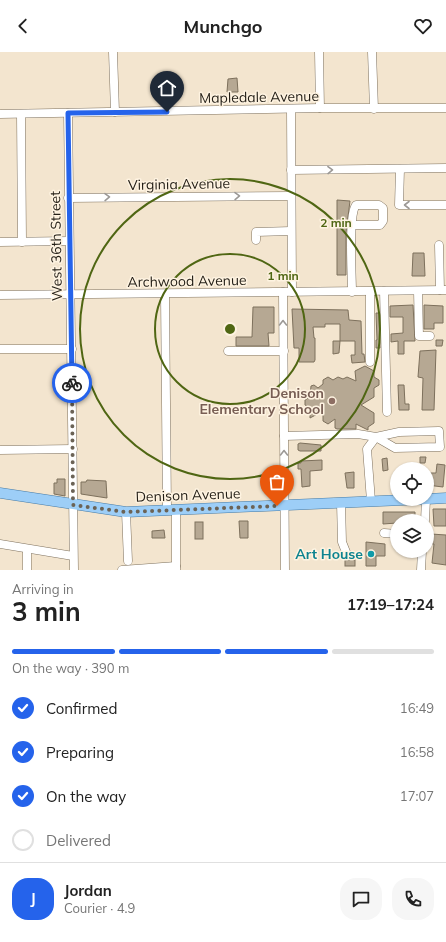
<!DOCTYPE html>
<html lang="en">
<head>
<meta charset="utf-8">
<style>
	:root { --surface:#fff; --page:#f6f6f6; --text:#222; --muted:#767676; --line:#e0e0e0; --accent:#2563eb }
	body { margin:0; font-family:Mulish,sans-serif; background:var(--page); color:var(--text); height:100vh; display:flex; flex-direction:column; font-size:15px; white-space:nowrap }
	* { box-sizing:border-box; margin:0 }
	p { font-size:13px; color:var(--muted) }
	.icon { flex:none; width:22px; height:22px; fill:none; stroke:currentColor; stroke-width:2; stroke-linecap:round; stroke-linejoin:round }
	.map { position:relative; height:518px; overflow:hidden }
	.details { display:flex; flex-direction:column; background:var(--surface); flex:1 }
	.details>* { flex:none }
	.fabs { position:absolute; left:390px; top:410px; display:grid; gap:8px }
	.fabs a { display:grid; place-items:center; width:44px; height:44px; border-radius:50%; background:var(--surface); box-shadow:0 1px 3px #0004; font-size:20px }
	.pin { position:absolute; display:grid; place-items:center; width:34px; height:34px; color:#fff; margin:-41px -17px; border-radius:50% 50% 50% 0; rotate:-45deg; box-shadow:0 0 4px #0007 }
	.pin .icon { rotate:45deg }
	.courier { position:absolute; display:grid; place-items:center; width:40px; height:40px; margin:-20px; border:3px solid #2563eb; border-radius:50%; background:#fff; color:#222; box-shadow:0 1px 5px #0007 }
	.overview em { font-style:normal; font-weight:700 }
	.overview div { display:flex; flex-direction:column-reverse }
	.overview { display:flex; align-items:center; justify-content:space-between; height:68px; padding:0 12px }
	h1 { font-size:26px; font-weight:700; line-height:30px }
	.bar { display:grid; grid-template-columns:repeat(4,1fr); gap:6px 4px; align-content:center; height:48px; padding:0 12px }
	.bar i { height:5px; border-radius:3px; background:var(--line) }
	.bar .current { background:var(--accent) }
	.bar p { grid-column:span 4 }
	.line { display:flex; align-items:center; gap:10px; padding:0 12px; border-top:1px solid var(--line) }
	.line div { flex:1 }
	.round { display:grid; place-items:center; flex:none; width:42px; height:42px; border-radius:16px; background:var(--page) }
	ol { padding:0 12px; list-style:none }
	li { display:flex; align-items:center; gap:12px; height:44px }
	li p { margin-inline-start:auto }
	li .icon { padding:4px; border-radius:50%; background:var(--accent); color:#fff; stroke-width:4 }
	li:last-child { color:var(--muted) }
	li i { width:22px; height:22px; border:2px solid var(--line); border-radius:50% }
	header { display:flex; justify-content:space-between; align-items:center; height:52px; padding:0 12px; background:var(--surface); font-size:18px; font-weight:700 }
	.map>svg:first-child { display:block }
	.building { fill:#b6a893; stroke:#7d705c }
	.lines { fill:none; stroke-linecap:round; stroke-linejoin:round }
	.minor-casing { stroke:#7f725f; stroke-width:9 }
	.major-casing { stroke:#477ba5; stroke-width:11 }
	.minor { stroke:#fff; stroke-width:8 }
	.major { stroke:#9dcef7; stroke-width:10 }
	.oneway { stroke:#9c9996 }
	.done { stroke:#6b6356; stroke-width:4; stroke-dasharray:0 7.2 }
	.route { stroke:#2563eb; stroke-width:5 }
	.ring { fill:none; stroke:#4f6613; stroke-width:2 }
	.education-dot { fill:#8d6e63; stroke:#fef3e1; stroke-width:1.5 }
	.culture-dot { fill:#0f9aa8; stroke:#fef3e1; stroke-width:1.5 }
	.labels { text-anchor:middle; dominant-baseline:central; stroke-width:3; stroke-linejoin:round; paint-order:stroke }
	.street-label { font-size:14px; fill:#221d15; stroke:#fef3e1 }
	.education-label { font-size:14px; font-weight:bold; fill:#785e54; stroke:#fef3e1; text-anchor:end }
	.culture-label { font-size:14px; font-weight:bold; fill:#0d838f; stroke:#fef3e1; text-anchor:end }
	.centre { fill:#4f6613; stroke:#fef3e1; stroke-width:2 }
	.ring-label { font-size:12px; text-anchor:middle; font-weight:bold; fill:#4f6613; stroke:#fef3e1; stroke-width:3; stroke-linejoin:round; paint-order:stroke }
</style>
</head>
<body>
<header><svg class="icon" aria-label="back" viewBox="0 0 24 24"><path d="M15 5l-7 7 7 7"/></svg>Munchgo<svg class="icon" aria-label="heart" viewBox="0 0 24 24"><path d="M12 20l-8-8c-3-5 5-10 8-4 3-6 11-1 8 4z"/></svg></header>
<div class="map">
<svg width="446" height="518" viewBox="0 0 446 518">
	<rect width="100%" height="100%" fill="#f3e5cf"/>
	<g class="building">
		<polygon points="237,26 238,40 227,40 228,27"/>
		<polygon points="337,148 350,149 346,180 346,223 337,223"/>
		<polygon points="413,201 424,201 425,224 412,224"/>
		<polygon points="413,253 415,289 404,289 404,302 398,302 398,289 391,290 391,282 403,281 403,265 390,265 390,254"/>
		<polygon points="424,253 443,254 443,271 434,271 434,277 424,277"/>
		<polygon points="253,255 274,255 274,281 268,281 269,294 236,294 236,285 252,285"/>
		<polygon points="292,257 348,258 349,268 361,269 362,302 364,302 365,310 352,311 351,303 355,303 355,289 340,289 340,272 325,272 325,275 313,275 314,286 315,286 315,308 314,310 299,310 299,296 294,296"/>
		<polygon points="376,261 379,261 380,296 376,296 376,288 377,288"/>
		<polygon points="436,288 443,288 442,294 436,294"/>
		<polygon points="333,289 340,289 339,301 333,302"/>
		<polygon points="436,298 434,358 422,358 423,326 418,325 420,299"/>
		<polygon points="365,314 374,319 374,325 379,328 379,333 374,336 374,345 361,353 374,361 374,371 368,375 368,378 356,372 356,377 337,377 335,376 335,367 328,372 323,369 323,359 310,366 310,356 305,353 305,348 310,345 311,334 314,333 318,336 323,332 323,328 328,325 333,328 338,325 343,327 347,325 356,329 355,319"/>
		<polygon points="398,333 404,333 405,352 409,352 409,358 399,358"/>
		<polygon points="300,391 321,393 321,399 300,399 298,398 298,392"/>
		<polygon points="420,405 426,405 425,411 420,411"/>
		<polygon points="387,406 388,418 383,419 382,407"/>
		<polygon points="322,408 322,418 310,419 310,434 302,435 301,417 298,417 298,411 301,411 301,409"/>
		<polygon points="437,412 445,413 443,435 427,433 427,421 436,421"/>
		<polygon points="354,420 354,436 347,436 345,421"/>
		<polygon points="57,427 65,427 65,444 54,442 54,431 57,431"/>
		<polygon points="87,428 106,429 107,446 81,442 81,430 86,430"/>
		<polygon points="433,457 446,457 446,474 434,474"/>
		<polygon points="383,460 415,460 415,469 397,469 397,471 383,472"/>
		<polygon points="239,469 248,469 248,486 240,486"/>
		<rect x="195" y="470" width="8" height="17"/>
		<polygon points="164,478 165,486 152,486 152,479"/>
		<polygon points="431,482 446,483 446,513 432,511 434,492 430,492"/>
		<polygon points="366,490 385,492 385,504 376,504 376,514 366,514"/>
		<rect x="345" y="508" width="10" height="6"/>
	</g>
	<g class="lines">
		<g class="minor-casing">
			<g id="minor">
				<polyline points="113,0 115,60"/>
				<polyline points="319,0 320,56"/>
				<polyline points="372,0 374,57"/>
				<polyline points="291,58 292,240"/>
				<polyline points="68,61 74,518"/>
				<polyline points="0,62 320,56 446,56"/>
				<polyline points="21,62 22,190"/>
				<polyline points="400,117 399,153 446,153"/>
				<polyline points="291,118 446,116"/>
				<polyline points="68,146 291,144"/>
				<polyline points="256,188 256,180 291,179"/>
				<polyline points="0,190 69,189"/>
				<polyline points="439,193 440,238"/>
				<polyline points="384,239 387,360"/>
				<polyline points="418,239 419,284 430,284"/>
				<polyline points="283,240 285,518"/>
				<path d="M352 240C352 224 348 163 356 153H379L383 156V169L380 173H352"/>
				<polyline points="370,240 370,310"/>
				<polyline points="0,243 446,238"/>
				<polyline points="165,243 167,458"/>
				<polyline points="0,297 72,297"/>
				<polyline points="228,299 284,299"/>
				<polyline points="284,384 358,382 376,385 395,396 440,395 439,379 399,380 376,385 367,397 371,449"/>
				<polyline points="0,398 73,397"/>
				<polyline points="341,451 342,490 346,500"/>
				<polyline points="176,458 176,518"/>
				<polyline points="126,460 128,509"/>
				<polyline points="425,469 426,447"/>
				<polyline points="384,481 397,482"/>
				<polyline points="0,492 73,504"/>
				<polyline points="27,497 27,518"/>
				<polyline points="122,518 176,514"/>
				<polyline points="421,518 422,499"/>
			</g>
		</g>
		<g class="major-casing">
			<g id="major">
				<polyline points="0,441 126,460 426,447"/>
				<polyline points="427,447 446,446"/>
			</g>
		</g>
		<use href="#minor" class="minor"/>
		<use href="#major" class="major"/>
	</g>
	<defs><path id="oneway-chevron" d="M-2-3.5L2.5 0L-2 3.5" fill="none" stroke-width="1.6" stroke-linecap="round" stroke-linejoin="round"/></defs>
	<g class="oneway">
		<use href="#oneway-chevron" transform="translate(330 118) rotate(-1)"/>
		<use href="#oneway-chevron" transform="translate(237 144) rotate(-1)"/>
		<use href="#oneway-chevron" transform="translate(107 145) rotate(-1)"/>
		<use href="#oneway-chevron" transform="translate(407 153) rotate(180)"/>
		<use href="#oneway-chevron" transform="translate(283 271) rotate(-90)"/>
		<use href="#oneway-chevron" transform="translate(284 401) rotate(-90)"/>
	</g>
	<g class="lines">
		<polyline class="done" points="72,331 73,453 126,460 277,454"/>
		<polyline class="route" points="72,331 68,61 167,60"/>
	</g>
	<g class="ring">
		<circle cx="230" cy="277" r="75"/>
		<circle cx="230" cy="277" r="150"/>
	</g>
	<circle class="education-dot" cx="332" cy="349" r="4"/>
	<circle class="culture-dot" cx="371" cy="502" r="4"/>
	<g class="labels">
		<g class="street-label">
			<text transform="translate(259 45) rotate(-1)">Mapledale Avenue</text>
			<text transform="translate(179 132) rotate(-1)">Virginia Avenue</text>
			<text transform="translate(56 194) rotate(-91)">West 36th Street</text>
			<text transform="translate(187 229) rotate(-1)">Archwood Avenue</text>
			<text transform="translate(188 443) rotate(-2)">Denison Avenue</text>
		</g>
		<g class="education-label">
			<text x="324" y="341">Denison<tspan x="324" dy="16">Elementary School</tspan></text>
		</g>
		<g class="culture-label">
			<text x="363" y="502">Art House</text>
		</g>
	</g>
	<circle cx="230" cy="277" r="6" class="centre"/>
	<g class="ring-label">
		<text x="336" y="175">2 min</text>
		<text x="283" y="228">1 min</text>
	</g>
</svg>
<div class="fabs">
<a><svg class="icon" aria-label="locate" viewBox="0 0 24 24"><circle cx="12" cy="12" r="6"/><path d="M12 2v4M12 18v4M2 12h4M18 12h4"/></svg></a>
<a><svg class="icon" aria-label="layers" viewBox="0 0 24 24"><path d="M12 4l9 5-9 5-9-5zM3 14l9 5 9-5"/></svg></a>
</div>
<div class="pin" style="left:277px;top:454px;background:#ea580c"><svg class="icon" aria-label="bag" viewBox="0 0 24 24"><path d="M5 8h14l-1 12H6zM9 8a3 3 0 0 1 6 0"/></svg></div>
<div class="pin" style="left:167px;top:60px;background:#1f2937"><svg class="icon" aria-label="home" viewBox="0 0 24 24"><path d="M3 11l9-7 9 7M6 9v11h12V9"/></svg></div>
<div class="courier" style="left:72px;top:331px"><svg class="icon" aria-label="bike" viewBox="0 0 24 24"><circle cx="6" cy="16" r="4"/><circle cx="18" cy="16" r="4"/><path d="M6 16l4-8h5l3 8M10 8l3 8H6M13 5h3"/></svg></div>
</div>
<section class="details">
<div class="overview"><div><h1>3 min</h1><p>Arriving in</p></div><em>17:19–17:24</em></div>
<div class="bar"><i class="current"></i><i class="current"></i><i class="current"></i><i></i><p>On the way · 390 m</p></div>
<ol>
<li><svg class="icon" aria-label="check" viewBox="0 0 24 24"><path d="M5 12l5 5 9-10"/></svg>Confirmed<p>16:49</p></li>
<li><svg class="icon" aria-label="check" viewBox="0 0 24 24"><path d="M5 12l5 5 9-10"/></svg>Preparing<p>16:58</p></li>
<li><svg class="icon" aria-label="check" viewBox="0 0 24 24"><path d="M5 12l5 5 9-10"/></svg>On the way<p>17:07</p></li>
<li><i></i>Delivered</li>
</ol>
<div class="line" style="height:72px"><b class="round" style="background:var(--accent);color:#fff">J</b><div><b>Jordan</b><p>Courier · 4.9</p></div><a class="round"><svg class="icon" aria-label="chat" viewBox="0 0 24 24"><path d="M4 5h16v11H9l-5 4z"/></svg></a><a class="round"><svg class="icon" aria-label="phone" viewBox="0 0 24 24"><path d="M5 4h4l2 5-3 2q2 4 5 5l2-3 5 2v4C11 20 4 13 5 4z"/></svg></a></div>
</section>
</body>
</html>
